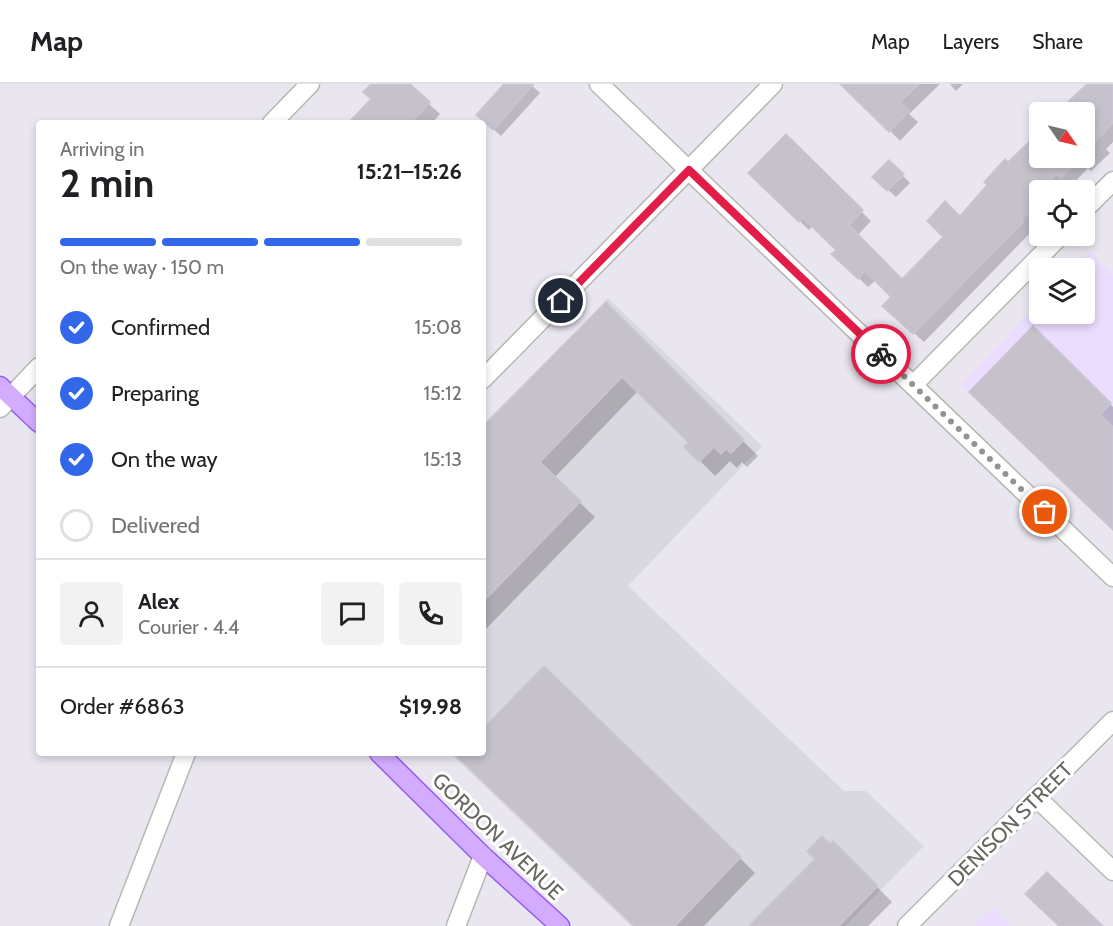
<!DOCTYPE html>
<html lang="en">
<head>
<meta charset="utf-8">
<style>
	:root { --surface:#fff; --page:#f2f2f2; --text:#202124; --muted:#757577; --line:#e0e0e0; --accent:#3267ea }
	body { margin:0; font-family:Cabin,sans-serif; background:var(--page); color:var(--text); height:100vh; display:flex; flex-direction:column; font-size:22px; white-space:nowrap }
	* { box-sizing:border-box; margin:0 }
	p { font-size:20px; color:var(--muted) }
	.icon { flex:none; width:33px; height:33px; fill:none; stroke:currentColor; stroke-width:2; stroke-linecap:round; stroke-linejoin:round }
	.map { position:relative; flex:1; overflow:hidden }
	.drawer { position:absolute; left:36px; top:36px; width:450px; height:636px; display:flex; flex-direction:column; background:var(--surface); border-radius:6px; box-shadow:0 3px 9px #0003 }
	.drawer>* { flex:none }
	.needle { width:39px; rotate:124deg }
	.controls { position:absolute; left:1029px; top:18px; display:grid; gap:12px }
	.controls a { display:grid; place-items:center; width:66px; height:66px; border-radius:6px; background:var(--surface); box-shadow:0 3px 9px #0003; font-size:30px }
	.pin { position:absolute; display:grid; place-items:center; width:51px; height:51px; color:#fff; margin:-26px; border:3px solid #fff; border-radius:50%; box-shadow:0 2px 6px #0007 }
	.courier { position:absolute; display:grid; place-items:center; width:60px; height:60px; margin:-30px; border:4px solid #e11d48; border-radius:50%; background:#fff; color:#222; box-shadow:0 2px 8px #0007 }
	.summary em { font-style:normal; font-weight:800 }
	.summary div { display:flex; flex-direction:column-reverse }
	.summary { display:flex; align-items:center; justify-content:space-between; height:102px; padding:0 24px }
	h1 { font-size:39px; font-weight:800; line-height:45px }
	.bar { display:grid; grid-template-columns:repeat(4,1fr); gap:9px 6px; align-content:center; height:72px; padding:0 24px }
	.bar i { height:8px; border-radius:4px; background:var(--line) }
	.bar .selected { background:var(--accent) }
	.bar p { grid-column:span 4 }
	.line { display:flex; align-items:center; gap:15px; padding:0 24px; border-top:2px solid var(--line) }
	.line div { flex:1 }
	.round { display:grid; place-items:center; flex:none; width:63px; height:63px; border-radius:6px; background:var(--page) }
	ol { padding:0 24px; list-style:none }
	li { display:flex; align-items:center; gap:18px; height:66px }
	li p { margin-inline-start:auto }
	li .icon { padding:6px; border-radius:50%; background:var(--accent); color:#fff; stroke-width:4 }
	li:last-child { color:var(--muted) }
	li i { width:33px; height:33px; border:3px solid var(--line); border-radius:50% }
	header { display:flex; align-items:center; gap:36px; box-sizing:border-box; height:84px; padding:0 30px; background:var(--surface); border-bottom:2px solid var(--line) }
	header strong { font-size:28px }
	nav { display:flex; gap:33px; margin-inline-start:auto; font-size:21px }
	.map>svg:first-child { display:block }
	.commercial { fill:#eaddfe }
	.industrial { fill:#dad8df }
	.shadow { fill:#0003 }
	.building { fill:#c6c2cb; stroke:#cac4d5; stroke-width:1.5 }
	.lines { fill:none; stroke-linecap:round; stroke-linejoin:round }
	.minor-casing { stroke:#b7b8b1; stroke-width:21 }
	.major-casing { stroke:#925df2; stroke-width:21 }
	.minor { stroke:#fff; stroke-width:18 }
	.major { stroke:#d3acff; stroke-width:18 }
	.done { stroke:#949391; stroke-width:6; stroke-dasharray:0 10.8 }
	.route { stroke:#e11d48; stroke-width:8 }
	.labels { text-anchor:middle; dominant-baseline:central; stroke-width:6; stroke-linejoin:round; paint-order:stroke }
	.street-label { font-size:21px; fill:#65665e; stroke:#fff }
</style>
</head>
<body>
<header>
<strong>Map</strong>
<nav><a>Map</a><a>Layers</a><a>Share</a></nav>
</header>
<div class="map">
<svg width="1113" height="842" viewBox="0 0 1113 842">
	<rect width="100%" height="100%" fill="#eae6f0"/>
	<g class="commercial">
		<polygon points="1090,168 1113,190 1113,447 960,301 1039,219 1040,230 1084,230 1084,184 1073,184"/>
		<polygon points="992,823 1011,842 974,842"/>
	</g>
	<polygon class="industrial" points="608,214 762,362 628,502 844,707 866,707 924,762 845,842 631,842 450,669 483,669 483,345"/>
	<g class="shadow">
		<polygon points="373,0 407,0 440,30 432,39 350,39 373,16"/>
		<polygon points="506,0 530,0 540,9 501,52 486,38"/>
		<polygon points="844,0 940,0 909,30 918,38 900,57"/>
		<polygon points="950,0 963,0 956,7"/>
		<polygon points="1089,0 1113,0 1113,58 1106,65 1110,69 1091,87 1088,84 1067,106 1040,106 1040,136 1029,147 1031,148 924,258 894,231 893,213 876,196 868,203 834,170 838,166 813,142 809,146 750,89 786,53 871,137 857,152 902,197 945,153 960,134 1008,80 1040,74 1084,74 1084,28 1057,28"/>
		<polygon points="1046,22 1053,28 1040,28"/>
		<polygon points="889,78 910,99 896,113 874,93"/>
		<polygon points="606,220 758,372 747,383 742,378 737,384 730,377 715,392 686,363 691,359 638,307 554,394 595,433 483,548 483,345"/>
		<polygon points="1033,245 1113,323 1113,444"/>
		<polygon points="483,648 740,774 755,789 704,842 635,842 463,669 483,669"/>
		<polygon points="833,759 892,818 868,842 751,842"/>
	</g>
	<g class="building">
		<polygon points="371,0 410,0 430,18 411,39 348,39 371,15 363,8"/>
		<polygon points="504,0 534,0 493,46 476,31"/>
		<polygon points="840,0 919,0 900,18 909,27 889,48"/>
		<polygon points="1087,0 1113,0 1113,39 1084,69 1084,28 1057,28"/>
		<polygon points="1040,47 1040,74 1080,74 1061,94 1056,90 1040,106 1040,118 1021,136 1023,138 913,250 882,222 891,213 865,187 858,195 831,170 836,166 803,134 799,138 748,89 786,50 863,126 849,141 902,195 943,153 927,137 945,117 960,132 987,101 984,98 1005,75 1008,78"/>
		<polygon points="889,76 904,90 887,107 872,93"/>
		<polygon points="606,218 744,356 731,369 726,365 721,370 714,363 699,378 684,363 689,359 622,293 540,378 581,417 483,518 483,342"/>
		<polygon points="1033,242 1111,319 1100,331 1113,343 1113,446 969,308"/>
		<polygon points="544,582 741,773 675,842 634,842 453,669 483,669 483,645"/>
		<polygon points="822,752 830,760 833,757 878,802 839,842 749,842 815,775 807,767"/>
		<polygon points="1047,788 1103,842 1059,842 1025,810"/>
	</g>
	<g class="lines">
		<g class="minor-casing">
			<g id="minor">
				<polyline points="599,0 1113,493"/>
				<polyline points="272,39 310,0"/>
				<polyline points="1084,126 1113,97"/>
				<polyline points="483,295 773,0"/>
				<polyline points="913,301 1060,152"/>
				<polyline points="0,324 39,283"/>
				<polyline points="1036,713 1113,787"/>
				<polyline points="119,842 186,669"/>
				<polyline points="456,842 483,772"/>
				<polyline points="907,842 1113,637"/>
			</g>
		</g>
		<g class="major-casing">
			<g id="major">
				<polyline points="0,302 39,339"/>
				<polyline points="379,669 483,772 560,842"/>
			</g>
		</g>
		<use href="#minor" class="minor"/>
		<use href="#major" class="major"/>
	</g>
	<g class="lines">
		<polyline class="done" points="881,270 1045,428"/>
		<polyline class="route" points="561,217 689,86 881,270"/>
	</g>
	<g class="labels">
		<g class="street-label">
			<text transform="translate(1010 740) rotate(-45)">DENISON STREET</text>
			<text transform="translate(498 752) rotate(44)">GORDON AVENUE</text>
		</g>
	</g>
</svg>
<div class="controls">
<a><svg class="needle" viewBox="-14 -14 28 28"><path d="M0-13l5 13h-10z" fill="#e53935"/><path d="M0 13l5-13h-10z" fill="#757577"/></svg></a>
<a><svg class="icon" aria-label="locate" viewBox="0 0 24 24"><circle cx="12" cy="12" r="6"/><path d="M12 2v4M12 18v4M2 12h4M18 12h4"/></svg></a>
<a><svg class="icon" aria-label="layers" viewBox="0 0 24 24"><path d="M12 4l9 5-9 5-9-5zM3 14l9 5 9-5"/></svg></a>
</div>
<div class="pin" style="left:1045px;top:428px;background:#ea580c"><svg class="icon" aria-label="bag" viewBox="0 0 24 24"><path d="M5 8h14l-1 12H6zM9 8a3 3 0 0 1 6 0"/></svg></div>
<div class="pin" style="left:561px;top:217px;background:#1f2937"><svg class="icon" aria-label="home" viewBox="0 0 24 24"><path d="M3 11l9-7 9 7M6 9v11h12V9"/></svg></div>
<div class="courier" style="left:881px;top:270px"><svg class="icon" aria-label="bike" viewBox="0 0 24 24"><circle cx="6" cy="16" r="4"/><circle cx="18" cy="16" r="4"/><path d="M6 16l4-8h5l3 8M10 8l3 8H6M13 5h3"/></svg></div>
<section class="drawer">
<div class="summary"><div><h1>2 min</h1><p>Arriving in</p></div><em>15:21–15:26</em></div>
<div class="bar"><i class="selected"></i><i class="selected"></i><i class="selected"></i><i></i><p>On the way · 150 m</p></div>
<ol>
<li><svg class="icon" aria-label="check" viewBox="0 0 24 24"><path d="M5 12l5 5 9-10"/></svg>Confirmed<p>15:08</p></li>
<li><svg class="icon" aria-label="check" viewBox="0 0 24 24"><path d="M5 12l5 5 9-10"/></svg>Preparing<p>15:12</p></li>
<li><svg class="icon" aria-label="check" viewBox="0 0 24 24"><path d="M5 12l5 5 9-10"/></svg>On the way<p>15:13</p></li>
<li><i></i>Delivered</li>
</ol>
<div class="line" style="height:108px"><a class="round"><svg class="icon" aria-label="person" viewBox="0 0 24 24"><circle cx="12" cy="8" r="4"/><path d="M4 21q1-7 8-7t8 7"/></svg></a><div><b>Alex</b><p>Courier · 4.4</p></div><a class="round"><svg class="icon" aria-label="chat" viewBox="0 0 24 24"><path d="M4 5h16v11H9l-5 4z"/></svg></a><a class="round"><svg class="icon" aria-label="phone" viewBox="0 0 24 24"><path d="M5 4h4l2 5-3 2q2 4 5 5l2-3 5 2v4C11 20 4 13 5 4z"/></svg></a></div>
<div class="line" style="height:78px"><div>Order #6863</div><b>$19.98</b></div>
</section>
</div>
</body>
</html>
